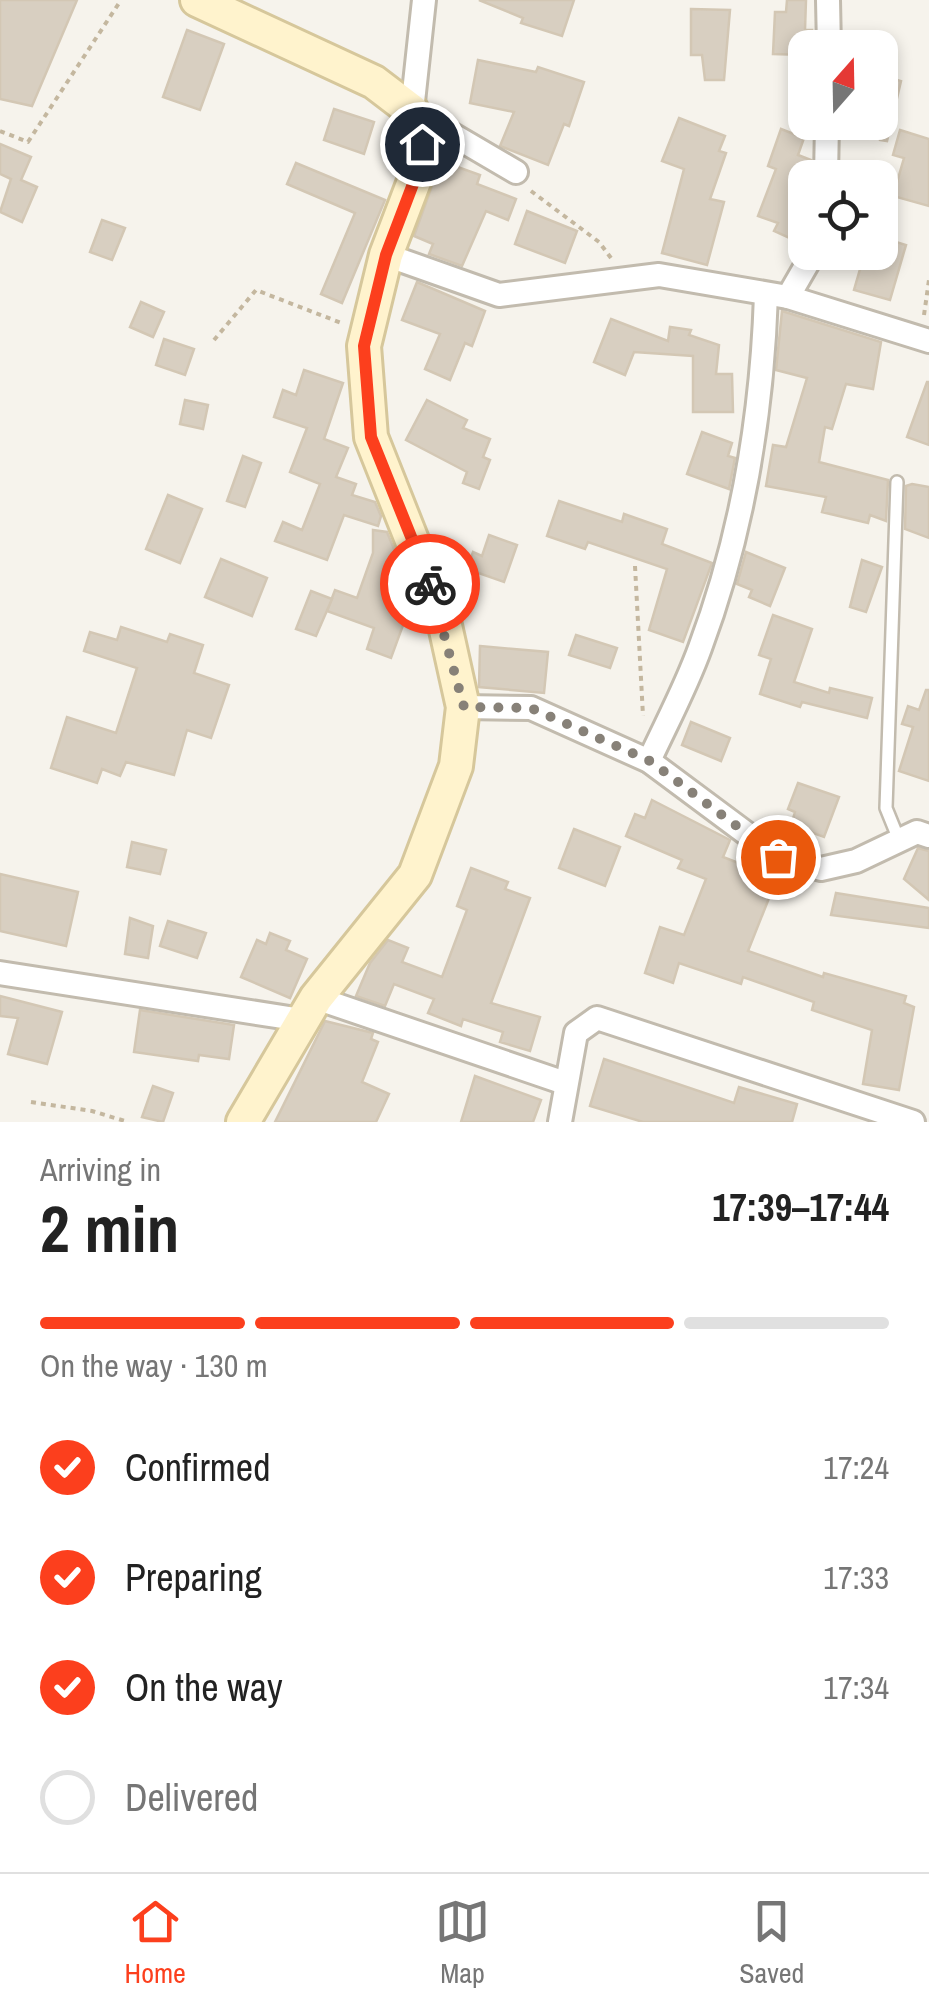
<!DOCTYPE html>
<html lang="en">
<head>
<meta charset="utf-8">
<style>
	:root { --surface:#fff; --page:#f2f2f2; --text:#222; --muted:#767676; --line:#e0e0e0; --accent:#fc3f1d }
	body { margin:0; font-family:"Archivo Narrow",sans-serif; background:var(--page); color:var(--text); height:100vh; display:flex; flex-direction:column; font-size:38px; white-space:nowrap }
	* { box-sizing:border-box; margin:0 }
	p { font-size:32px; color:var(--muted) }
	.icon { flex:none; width:55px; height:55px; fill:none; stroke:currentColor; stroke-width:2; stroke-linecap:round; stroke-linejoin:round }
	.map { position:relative; height:1122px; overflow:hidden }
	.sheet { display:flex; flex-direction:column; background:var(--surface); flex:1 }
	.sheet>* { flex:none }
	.needle { width:65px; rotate:20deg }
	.buttons { position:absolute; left:788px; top:30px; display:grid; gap:20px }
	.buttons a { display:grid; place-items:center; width:110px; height:110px; border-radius:20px; background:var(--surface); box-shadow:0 5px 15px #0003; font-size:50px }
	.pin { position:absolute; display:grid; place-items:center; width:85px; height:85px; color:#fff; margin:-42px; border:5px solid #fff; border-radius:50%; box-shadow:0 2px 10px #0007 }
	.courier { position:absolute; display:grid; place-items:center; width:100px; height:100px; margin:-50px; border:8px solid #fc3f1d; border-radius:50%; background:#fff; color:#222; box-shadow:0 2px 12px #0007 }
	.headline em { font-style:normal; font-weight:700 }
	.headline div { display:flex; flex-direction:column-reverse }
	.headline { display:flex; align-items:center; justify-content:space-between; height:170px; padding:0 40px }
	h1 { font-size:65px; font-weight:700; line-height:75px }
	.bar { display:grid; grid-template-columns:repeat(4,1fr); gap:15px 10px; align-content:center; height:120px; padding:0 40px }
	.bar i { height:12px; border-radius:8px; background:var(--line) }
	.bar .on { background:var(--accent) }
	.bar p { grid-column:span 4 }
	ol { padding:0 40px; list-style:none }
	li { display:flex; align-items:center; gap:30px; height:110px }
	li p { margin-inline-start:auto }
	li .icon { padding:10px; border-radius:50%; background:var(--accent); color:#fff; stroke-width:4 }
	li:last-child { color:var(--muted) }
	li i { width:55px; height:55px; border:5px solid var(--line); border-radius:50% }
	.menu { display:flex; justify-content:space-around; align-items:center; height:140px; border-top:2px solid var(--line); background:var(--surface); font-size:28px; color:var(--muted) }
	.menu a { display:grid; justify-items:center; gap:5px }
	.menu .on { color:var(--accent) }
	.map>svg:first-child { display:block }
	.building { fill:#d8cfc1; stroke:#d3c7b4; stroke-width:2.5 }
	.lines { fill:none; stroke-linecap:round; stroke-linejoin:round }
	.lane-casing { stroke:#c2bbae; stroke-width:16 }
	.street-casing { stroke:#c2bbae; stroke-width:28 }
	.secondary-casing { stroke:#d6c79b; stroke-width:38 }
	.path { stroke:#c4b79f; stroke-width:4; stroke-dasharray:5 5; stroke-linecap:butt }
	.lane { stroke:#fff; stroke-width:11 }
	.street { stroke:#fff; stroke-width:22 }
	.secondary { stroke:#fff3cd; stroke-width:32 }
	.done { stroke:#878178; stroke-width:10; stroke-dasharray:0 18 }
	.route { stroke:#fc3f1d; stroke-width:12 }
</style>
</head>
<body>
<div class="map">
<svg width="929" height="1122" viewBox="0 0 929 1122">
	<rect width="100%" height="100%" fill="#f6f3ec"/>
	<g class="building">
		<polygon points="0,0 77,0 32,106 0,99"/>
		<polygon points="479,0 574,0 562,36 521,23 523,18"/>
		<polygon points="787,0 806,0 805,30 812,30 811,48 805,48 805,55 773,54 775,12 786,12"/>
		<polygon points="691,9 730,10 724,80 705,80 702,55 691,55"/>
		<polygon points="187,30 224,44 200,110 163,97"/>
		<polygon points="478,60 536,72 538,67 584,82 569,126 564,124 548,165 500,146 514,112 470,103"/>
		<polygon points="880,75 901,81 887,141 880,140"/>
		<polygon points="334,109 374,122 364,154 324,140"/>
		<polygon points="679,118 725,136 719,151 726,153 710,199 724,202 707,265 662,253 684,169 662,161"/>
		<polygon points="781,129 804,138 798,155 811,160 800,193 805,195 805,229 796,241 774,231 778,223 758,216 776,169 768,166"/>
		<polygon points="900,130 929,139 929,206 893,196 904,158 893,155"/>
		<polygon points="0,144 31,157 21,180 37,187 22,222 0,212 11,179 0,174"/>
		<polygon points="441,161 480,175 477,184 516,199 508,220 486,211 462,266 429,254 433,244 414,236"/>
		<polygon points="296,163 385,200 342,303 321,294 355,213 287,184"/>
		<polygon points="527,211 577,231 565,263 515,244"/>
		<polygon points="102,220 125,228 112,260 90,252"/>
		<polygon points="880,237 906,245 890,300 854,290 865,252 880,252"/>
		<polygon points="417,282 485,311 472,346 465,343 450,380 425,369 440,334 402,320"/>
		<polygon points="141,302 164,312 153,337 130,327"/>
		<polygon points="782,311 881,342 873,389 846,384 832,429 825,427 819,462 888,480 886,521 870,515 868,523 822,512 826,497 766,486 773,445 786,447 807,378 776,370"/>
		<polygon points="611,319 668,341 670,327 691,330 689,335 719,345 716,374 732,374 733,412 693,412 693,356 634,352 625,375 594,362"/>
		<polygon points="164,339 194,349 185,375 156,365"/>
		<polygon points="304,370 343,383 324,439 348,448 336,477 356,484 352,495 375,502 381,516 378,526 344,515 327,560 275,541 283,522 302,530 320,484 290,472 307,428 274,417 283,390 296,395"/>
		<polygon points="927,382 929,382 929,445 907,437"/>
		<polygon points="185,400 208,405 203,429 180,424"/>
		<polygon points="427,400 467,420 463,428 490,439 483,457 490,460 479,489 463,483 467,472 406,440"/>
		<polygon points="702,432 732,443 728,456 735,458 729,489 687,474"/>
		<polygon points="243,456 261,463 245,507 227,501"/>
		<polygon points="912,484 929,487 929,538 905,529 906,486"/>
		<polygon points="168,495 202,509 180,563 146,549"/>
		<polygon points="559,501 622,522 624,514 667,529 662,544 712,563 683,642 649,630 667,569 588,542 585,549 547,536"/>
		<polygon points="373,530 387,532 401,566 390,611 406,617 391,658 367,649 374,628 327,611 335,590 357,598 373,553"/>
		<polygon points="489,535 517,545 504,582 467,569 473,552 482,556"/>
		<polygon points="746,552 785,568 770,606 749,597 752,590 737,584"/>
		<polygon points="221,559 267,578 252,616 205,597"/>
		<polygon points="862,560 882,567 866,612 850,607"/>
		<polygon points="311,591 332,599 316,636 296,629"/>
		<polygon points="773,615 812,629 794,682 829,693 830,688 872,698 867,718 802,702 800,707 760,694 771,659 759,655"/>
		<polygon points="121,627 167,642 170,634 203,645 194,673 229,685 211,738 187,730 174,775 126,762 120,776 102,769 97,783 51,768 67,717 116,733 137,668 84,651 90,632 117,640"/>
		<polygon points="576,635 617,648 610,668 569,655"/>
		<polygon points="480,646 548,652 544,693 479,687"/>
		<polygon points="926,690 929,690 929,781 899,771 913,727 902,724 908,706 919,710"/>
		<polygon points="691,722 730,738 721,761 682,745"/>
		<polygon points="798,783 839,797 824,837 791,825 795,812 788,809"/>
		<polygon points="652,800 730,840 723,857 777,878 748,951 823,977 824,973 906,996 904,1003 914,1007 899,1090 863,1084 872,1030 812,1010 814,1002 743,977 741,984 679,963 673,983 645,973 660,927 684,935 706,879 678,868 682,860 626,836 635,814 645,818"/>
		<polygon points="574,829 620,847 605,886 559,868"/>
		<polygon points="132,842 166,850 160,874 127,867"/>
		<polygon points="918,848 929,851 929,900 904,879"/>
		<polygon points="471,868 508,882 505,889 530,898 491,1003 540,1017 530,1051 500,1042 503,1032 463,1019 461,1026 428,1013 434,999 394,984 385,1006 356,996 370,963 388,940 408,948 402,962 442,977 467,910 457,906"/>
		<polygon points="0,874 78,892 66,946 0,931"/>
		<polygon points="836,893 929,908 929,928 831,915"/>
		<polygon points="130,918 153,926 148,958 125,954"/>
		<polygon points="168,921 206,933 197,958 160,946"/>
		<polygon points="270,933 290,941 286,950 307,959 290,998 241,977 257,940 266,944"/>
		<polygon points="0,996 62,1012 47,1064 8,1054 18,1018 0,1016"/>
		<polygon points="140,1010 234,1025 229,1059 199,1055 198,1061 134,1052"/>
		<polygon points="325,1021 373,1033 371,1039 378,1042 362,1082 389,1094 376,1122 275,1122"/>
		<polygon points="604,1059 734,1103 739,1087 797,1104 792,1122 643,1122 590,1106"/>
		<polygon points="475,1076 541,1100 533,1122 461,1122"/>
		<polygon points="153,1086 173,1093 163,1122 142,1117"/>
	</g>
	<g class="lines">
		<g class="lane-casing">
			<polyline id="lane" points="897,482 886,808 899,840"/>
		</g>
		<g class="street-casing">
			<g id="street">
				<polyline points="424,0 412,111 516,172"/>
				<polyline points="828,0 829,48"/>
				<polyline points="826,178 827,122"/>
				<polyline points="386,255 499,295 659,275 788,297 929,341"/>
				<polyline points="788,297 814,252"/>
				<polyline points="463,707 531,708 649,761 778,857 821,869 856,861 917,832 929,836"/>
				<path d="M649 761C666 724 686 687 700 648 743 533 762 417 766 295"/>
				<polyline points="0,973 302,1020"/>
				<polyline points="316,998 565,1083"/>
				<polyline points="560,1122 576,1033 597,1018 913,1122"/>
			</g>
		</g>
		<g class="secondary-casing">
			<polyline id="secondary" points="197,0 374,82 412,111 422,144 421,163 386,255 364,346 371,437 444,621 463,707 456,766 415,875 316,998 243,1122"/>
		</g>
		<g class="path">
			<polyline points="0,131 28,142 121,0"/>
			<polyline points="531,191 599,242 611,258"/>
			<polyline points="924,315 929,280"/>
			<polyline points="214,340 256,290 344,324"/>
			<polyline points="635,566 643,716"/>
			<polyline points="31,1102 92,1111 128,1122"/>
		</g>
		<use href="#lane" class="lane"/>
		<use href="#street" class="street"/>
		<use href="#secondary" class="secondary"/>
	</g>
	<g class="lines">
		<polyline class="done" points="430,584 464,707 531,708 650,761 778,857"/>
		<polyline class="route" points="422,144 421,163 386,255 364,346 371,437 430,584"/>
	</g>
</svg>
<div class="buttons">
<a><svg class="needle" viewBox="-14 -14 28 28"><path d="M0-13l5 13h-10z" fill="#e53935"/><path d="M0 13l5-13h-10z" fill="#767676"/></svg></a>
<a><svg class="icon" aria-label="locate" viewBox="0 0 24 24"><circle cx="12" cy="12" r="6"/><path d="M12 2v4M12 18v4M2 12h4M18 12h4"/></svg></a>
</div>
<div class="pin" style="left:778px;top:857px;background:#ea580c"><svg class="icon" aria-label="bag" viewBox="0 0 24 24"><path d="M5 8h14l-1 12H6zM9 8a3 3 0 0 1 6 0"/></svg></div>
<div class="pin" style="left:422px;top:144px;background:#1f2937"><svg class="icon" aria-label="home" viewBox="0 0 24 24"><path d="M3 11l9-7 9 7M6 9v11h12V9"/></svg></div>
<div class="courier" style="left:430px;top:584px"><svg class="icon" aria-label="bike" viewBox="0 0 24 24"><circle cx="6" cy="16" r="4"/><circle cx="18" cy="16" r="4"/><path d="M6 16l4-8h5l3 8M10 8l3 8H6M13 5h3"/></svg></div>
</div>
<section class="sheet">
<div class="headline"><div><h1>2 min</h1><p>Arriving in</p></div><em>17:39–17:44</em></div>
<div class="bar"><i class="on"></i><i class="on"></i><i class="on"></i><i></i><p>On the way · 130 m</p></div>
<ol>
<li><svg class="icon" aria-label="check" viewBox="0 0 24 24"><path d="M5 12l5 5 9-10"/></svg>Confirmed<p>17:24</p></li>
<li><svg class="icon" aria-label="check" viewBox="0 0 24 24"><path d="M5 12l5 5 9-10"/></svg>Preparing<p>17:33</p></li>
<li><svg class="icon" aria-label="check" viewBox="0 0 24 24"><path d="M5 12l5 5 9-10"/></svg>On the way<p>17:34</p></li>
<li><i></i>Delivered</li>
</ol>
</section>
<nav class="menu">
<a class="on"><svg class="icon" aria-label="home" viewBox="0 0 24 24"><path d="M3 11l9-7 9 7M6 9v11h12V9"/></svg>Home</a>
<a><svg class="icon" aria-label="map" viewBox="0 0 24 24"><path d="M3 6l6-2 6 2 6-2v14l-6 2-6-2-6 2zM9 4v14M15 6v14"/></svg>Map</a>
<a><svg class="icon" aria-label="saved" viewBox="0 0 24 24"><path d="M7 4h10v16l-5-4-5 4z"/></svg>Saved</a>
</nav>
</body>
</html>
